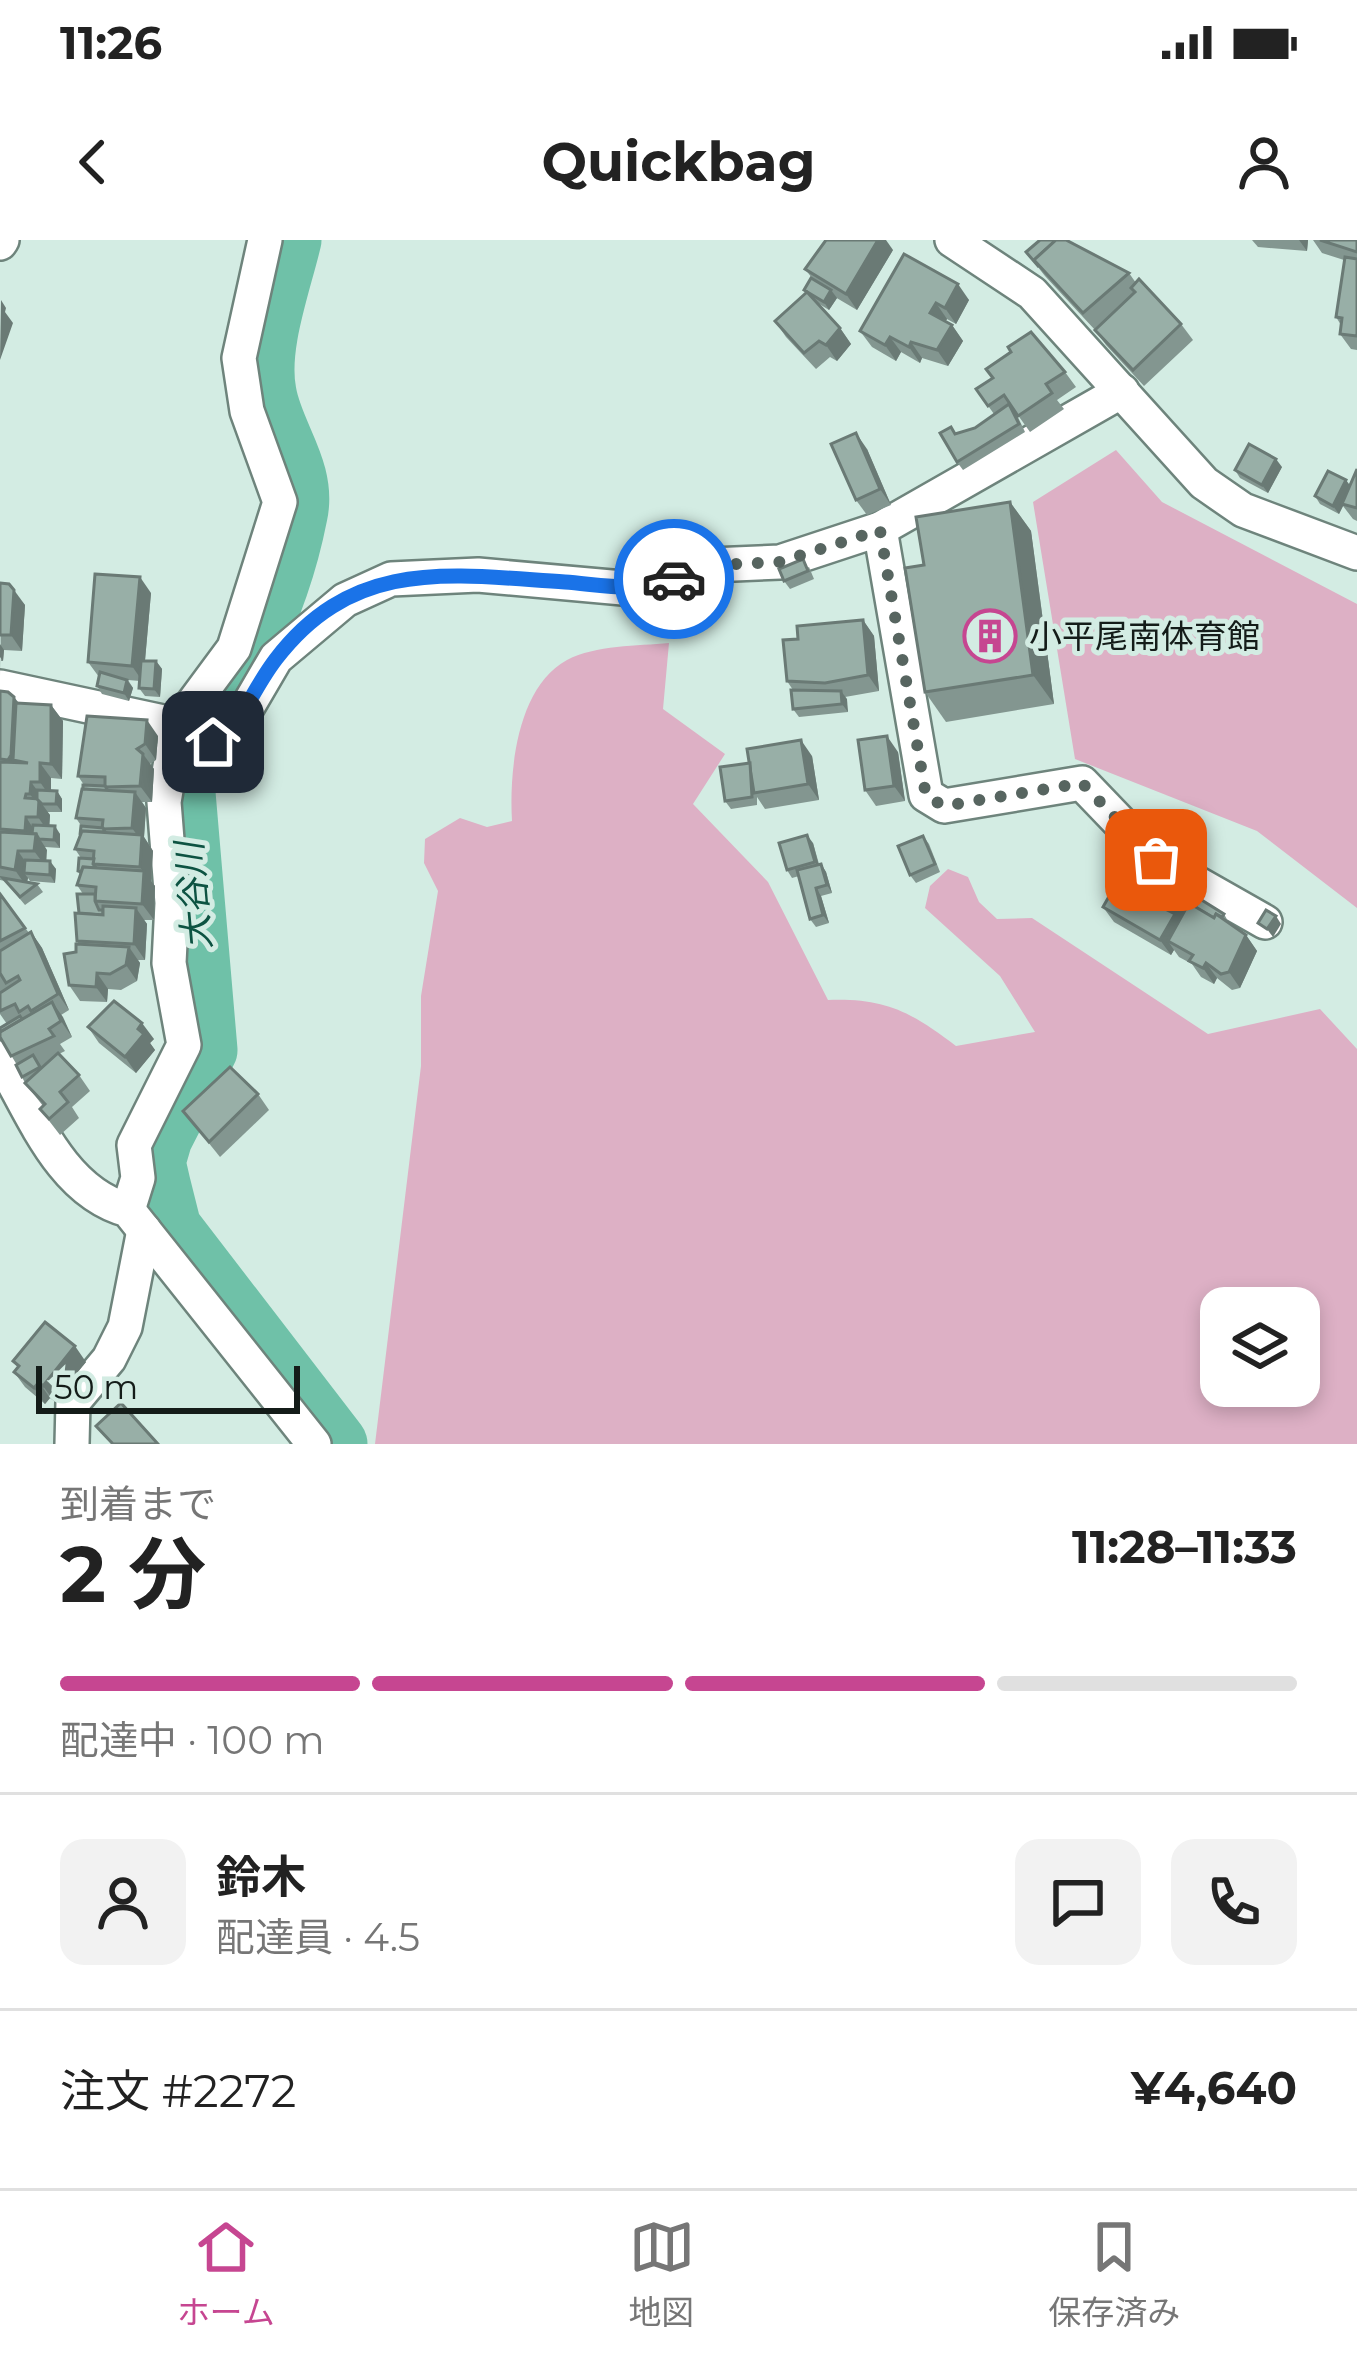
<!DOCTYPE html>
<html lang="ja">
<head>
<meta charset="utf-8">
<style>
	:root { --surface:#fff; --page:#f2f2f2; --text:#222; --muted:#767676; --line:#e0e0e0; --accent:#c64691 }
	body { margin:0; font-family:Montserrat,"Noto Sans JP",sans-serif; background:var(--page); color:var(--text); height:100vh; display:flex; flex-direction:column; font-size:45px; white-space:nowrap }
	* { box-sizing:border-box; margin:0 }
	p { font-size:39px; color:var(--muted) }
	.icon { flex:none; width:66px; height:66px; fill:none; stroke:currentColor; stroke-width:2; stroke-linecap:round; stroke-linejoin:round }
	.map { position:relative; height:1204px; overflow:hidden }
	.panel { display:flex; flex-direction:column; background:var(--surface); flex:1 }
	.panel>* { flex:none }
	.controls { position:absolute; left:1200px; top:1047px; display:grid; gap:24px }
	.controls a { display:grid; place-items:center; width:120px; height:120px; border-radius:24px; background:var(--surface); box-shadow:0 6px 18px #0003; font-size:60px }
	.scale { position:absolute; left:36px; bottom:30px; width:264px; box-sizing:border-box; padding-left:12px; border:6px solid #141c19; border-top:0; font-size:33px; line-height:42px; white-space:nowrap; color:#141c19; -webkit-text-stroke:9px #d3ece3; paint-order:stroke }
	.pin { position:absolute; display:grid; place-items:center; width:102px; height:102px; color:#fff; margin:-51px; border-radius:24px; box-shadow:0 6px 18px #0006 }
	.courier { position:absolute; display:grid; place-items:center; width:120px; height:120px; margin:-60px; border:9px solid #1a73e8; border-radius:50%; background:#fff; color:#222; box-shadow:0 3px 15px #0007 }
	.overview em { font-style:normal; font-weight:700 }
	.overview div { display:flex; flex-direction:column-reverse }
	.overview { display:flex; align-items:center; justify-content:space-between; height:204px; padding:0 60px }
	h1 { font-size:78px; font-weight:700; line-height:90px }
	.bar { display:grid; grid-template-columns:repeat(4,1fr); gap:18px 12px; align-content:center; height:144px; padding:0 60px }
	.bar i { height:15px; border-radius:9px; background:var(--line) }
	.bar .on { background:var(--accent) }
	.bar p { grid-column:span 4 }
	.line { display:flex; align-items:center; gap:30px; padding:0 60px; border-top:3px solid var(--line) }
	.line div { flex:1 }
	.round { display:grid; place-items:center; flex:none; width:126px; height:126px; border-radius:24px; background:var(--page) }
	.status { display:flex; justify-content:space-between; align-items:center; height:84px; padding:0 60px; background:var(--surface); direction:ltr }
	.status svg { height:33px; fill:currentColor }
	header { display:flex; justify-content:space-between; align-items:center; height:156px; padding:0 60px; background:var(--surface); font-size:54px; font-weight:700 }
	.tab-bar { display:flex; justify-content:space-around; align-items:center; height:168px; border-top:3px solid var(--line); background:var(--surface); font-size:33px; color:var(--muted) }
	.tab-bar a { display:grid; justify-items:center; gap:6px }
	.tab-bar .on { color:var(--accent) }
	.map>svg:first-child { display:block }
	.green { fill:#ddb0c5; fill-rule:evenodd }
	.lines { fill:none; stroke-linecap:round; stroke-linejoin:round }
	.river { stroke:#6fc1a8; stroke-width:63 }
	.minor-casing { stroke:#6e847c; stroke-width:38 }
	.minor { stroke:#fff; stroke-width:33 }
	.wall { fill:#839690 }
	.shaded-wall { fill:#6a7a75 }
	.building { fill:#98afa7; stroke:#6a7a75; stroke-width:3 }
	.done { stroke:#576560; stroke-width:12; stroke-dasharray:0 21.6 }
	.route { stroke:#1a73e8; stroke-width:15 }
	.labels { text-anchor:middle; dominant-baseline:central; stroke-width:10; stroke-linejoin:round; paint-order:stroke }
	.poi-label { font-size:33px; fill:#141c19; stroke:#d3ece3; text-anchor:start }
	.water-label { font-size:36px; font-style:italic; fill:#0d5342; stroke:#d3ece3 }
</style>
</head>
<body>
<div class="status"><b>11:26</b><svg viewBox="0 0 49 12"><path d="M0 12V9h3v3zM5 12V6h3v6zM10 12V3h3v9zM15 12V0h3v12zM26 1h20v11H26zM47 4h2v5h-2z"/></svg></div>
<header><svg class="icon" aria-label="back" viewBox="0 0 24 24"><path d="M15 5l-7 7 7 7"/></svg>Quickbag<svg class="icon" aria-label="person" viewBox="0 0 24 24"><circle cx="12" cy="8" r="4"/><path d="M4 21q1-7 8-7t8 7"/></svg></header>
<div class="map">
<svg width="1357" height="1204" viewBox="0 0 1357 1204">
	<rect width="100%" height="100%" fill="#d3ece3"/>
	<g class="green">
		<polygon points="1116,210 1162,262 1357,364 1357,668 1257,591 1075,519 1033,262"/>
		<path d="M669 403 663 469 725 514 693 564 768 642 828 760C886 758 911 772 956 806L1035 792 1000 736 925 668 930 646 948 629 968 637 979 662 997 679 1032 678 1208 794 1320 769 1357 809V1204H375L421 826V756L438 651 424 623 425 599 460 578 487 587 512 581C509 531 517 447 567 420 596 405 637 406 669 403ZM1299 1068V1146H1221V1068Z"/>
	</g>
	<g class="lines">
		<path class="river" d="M290 0C279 46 256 106 265 153 272 195 306 231 296 275 287 321 270 372 248 413 222 462 190 496 184 553L206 810 161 898 154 922 159 944 170 988 336 1204"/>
		<g class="minor-casing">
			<g id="minor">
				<polyline points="952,0 1032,53 1204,243 1243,270 1357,313"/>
				<polyline points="0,3 2,0"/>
				<polyline points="880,289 926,555 944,566 1082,543 1156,620 1265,682"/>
				<polyline points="0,447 177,485 224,507 276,418 345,360 391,339 478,335 645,350 711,325 780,322 880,289 1122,151"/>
				<path d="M0 818C33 874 61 952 128 970L314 1204"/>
				<polyline points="128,970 138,938 134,905 184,805 169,723 172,663 164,562 177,485 234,408 280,262 247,171 239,118 265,0"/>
				<polyline points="72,1204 73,1162 109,1119 125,1087 144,990"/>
			</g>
		</g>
		<use href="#minor" class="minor"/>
	</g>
	<g class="wall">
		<polygon points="1252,0 1308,0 1307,11 1258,7"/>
		<polygon points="1313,0 1357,0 1357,110 1351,109 1340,94 1341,85 1336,77 1344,20 1322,13"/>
		<polygon points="893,10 857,70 835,57 837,58 829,70 816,62 840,88 851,104 837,121 830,117 816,129 786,97 775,81 806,52 804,50 812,38 805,29"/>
		<polygon points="1026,12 1129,33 1136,43 1181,84 1193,100 1144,146 1106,105 1095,90 1045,36"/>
		<polygon points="904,14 969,60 956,84 947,79 945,82 952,85 963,101 948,126 922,118 920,123 901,112 896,121 872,107 860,91"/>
		<polygon points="1065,132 1076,147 1057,160 1064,169 1030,192 1015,171 1025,192 963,230 957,222 955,194 975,188 994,174 976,149"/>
		<polygon points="867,209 891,265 867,275 856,260"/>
		<polygon points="1282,227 1268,253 1240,238 1235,230"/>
		<polygon points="1357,229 1357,281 1353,279 1343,266 1339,274 1320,264 1315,256 1350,246"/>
		<polygon points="1010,262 1031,291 1054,464 946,482 925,452"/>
		<polygon points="809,327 814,339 790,349 784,341"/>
		<polygon points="0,343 25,365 22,411 4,410 3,421 1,421 1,436"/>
		<polygon points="151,353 145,421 156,421 162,429 160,457 145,456 139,448 140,441 128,440 133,448 129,461 102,454 97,446 99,437 88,422"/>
		<polygon points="863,380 874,396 879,451 845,457 848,472 799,477 793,469 793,450 787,441 798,399"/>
		<polygon points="0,451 14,457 19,463 51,465 63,481 62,539 51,538 51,551 57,551 62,559 62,572 47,572 50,575 49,586 60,594 60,608 45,607 46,621 56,629 55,643 30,641 28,638 27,642 37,644 43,652 25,665 5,641 0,640"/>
		<polygon points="158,496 156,520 150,524 154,529 152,562 142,562 146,568 144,597 153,611 151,641 155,646 154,680 144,680 147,684 145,720 138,720 140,723 137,741 121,750 108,749 107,762 80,761 69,745 79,704 77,701 79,673 83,654 77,645 80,635 78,631 81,618 75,609 82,587 76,578 84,545 78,536"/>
		<polygon points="898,512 905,561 876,566 865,550"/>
		<polygon points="812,516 819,560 765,569 757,557 757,565 731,569 725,561"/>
		<polygon points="923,596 929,604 940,632 916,643 910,635"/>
		<polygon points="813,603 819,624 821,624 826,632 832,653 821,656 829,683 816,687 810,679 799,636 792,638 787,630"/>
		<polygon points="0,654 29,693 31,692 42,708 69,770 61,775 72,797 60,804 65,811 59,814 79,835 90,851 72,867 79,878 60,895 40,869 43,866 25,843 16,825 17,825 0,797 7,784 0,774"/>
		<polygon points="1188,666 1224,674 1229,683 1246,695 1257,711 1240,748 1232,750 1217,738 1214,744 1201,737 1192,724 1179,717 1174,710 1171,715 1114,682 1103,667"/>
		<polygon points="88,787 154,799 150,803 155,810 136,833 99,803"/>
		<polygon points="258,854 269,870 220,917 183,871"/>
		<polygon points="13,1121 86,1122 54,1161 50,1158 45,1164 25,1147 14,1132 18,1127"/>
	</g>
	<g class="shaded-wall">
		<polygon points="878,0 886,0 893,10 857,70 846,54"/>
		<polygon points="1299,0 1308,0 1307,11"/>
		<polygon points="958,44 969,60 956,84 945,68"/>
		<polygon points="831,50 837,58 829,70 824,62"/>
		<polygon points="1,60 6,68 5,72 13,83 0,120"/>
		<polygon points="936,63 947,79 941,89 930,73"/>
		<polygon points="952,85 963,101 948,126 937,110"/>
		<polygon points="840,88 851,104 837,121 826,105"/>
		<polygon points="890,97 901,112 896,121 885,105"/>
		<polygon points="911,102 922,118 920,123 909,107"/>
		<polygon points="856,193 867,209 891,265 880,249"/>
		<polygon points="1276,219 1282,227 1268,253 1262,245"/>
		<polygon points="1346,240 1352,248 1339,274 1333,266"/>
		<polygon points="1010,262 1031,291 1054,464 1033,435"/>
		<polygon points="140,337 151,353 143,442 132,426"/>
		<polygon points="14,350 25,365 22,411 11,395"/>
		<polygon points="863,380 874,396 879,451 868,435"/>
		<polygon points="0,404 4,410 3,421 0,417"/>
		<polygon points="156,421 162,429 160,457 154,449"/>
		<polygon points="127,440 133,448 129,461 124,453"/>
		<polygon points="841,451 847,459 848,472 842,464"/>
		<polygon points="14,457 25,473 13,520 21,532 19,535 8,520"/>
		<polygon points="51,465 63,481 62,539 51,524"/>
		<polygon points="147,480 158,496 156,520 145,504"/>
		<polygon points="887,496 898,512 905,561 894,546"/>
		<polygon points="801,500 812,516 819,560 808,544"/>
		<polygon points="143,514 154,529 152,562 140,546"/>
		<polygon points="40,523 51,538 51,558 40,542"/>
		<polygon points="31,542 42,557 42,564 50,575 49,593 38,577 38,566 30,554"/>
		<polygon points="57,551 62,559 62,572 56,564"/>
		<polygon points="135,552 146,568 144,597 153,611 151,641 155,646 154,680 142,664 144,633 140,627 142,602 132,588"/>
		<polygon points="26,577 47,610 46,627 34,611 35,604 25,591"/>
		<polygon points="55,586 60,594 60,608 54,600"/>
		<polygon points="807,595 813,603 820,630 815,622"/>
		<polygon points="18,611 29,627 24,633 28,638 26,646 15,630"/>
		<polygon points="50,621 56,629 55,643 50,635"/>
		<polygon points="821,624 826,632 832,653 827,645"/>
		<polygon points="816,648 821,656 829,683 823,675"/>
		<polygon points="1178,652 1189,668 1168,701 1174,710 1171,715 1160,700 1167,670"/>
		<polygon points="136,668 147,684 145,720 134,704"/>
		<polygon points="1276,676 1281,684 1273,697 1267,689"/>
		<polygon points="31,692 42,708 69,770 58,754"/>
		<polygon points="1246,695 1257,711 1240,748 1229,732"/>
		<polygon points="129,707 140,723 137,741 126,725"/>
		<polygon points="1206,723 1217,738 1214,744 1203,728"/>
		<polygon points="97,733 108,749 107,762 96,747"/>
		<polygon points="52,762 63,777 72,797 61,781"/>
		<polygon points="142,783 154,799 150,803 155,810 136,833 125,817 138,789"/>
		<polygon points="75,1106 86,1122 54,1161 43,1146"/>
		<polygon points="39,1142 50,1158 45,1164 34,1148"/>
	</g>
	<g class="building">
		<polygon points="826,0 878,0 846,54 805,29"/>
		<polygon points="1040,0 1056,0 1034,20 1039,27 1026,12"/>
		<polygon points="1056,0 1066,0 1129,33 1083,73 1034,20"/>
		<polygon points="1320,0 1357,0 1357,12"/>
		<polygon points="904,14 958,44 945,68 936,63 930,73 952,85 937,110 911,102 909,107 890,97 885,105 860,91"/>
		<polygon points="1345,17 1357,19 1357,96 1340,94 1342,78 1336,77"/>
		<polygon points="811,38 831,50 824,62 804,50"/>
		<polygon points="1139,39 1181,84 1133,130 1095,90 1135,52 1131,48"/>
		<polygon points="807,52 840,88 826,105 819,101 804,113 775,81"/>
		<polygon points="1031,92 1065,132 1046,144 1052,153 1018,176 1004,155 988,166 976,149 993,138 986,129 1011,112 1008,107"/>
		<polygon points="1009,164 1019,184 957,222 940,193 951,187 955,194 975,188"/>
		<polygon points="856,193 880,249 856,260 831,204"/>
		<polygon points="1249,204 1276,219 1262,245 1235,230"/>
		<polygon points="1357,229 1357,268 1342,264"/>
		<polygon points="1328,231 1346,240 1333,266 1315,256"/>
		<polygon points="1010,262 1033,435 925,452 905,328 924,325 916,277"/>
		<polygon points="803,319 808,331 784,341 779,329"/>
		<polygon points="95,334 140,337 132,426 88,422"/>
		<polygon points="0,343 9,344 14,350 11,395 0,395"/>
		<polygon points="863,380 868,435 825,443 787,441 783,400 798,399 797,386"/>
		<polygon points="141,421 156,421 154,449 139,448"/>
		<polygon points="100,432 127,440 124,453 97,446"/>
		<polygon points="791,450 841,451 842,464 793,469"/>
		<polygon points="0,451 8,452 14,457 11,515 8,520 0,519"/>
		<polygon points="16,463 51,465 51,524 40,523 40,542 31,542 30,554 26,554 25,558 39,559 38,577 26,577 25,591 0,589 0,522 28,523 13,520"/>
		<polygon points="87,476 147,480 145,504 137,509 143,514 140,546 105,547 105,537 78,536"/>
		<polygon points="887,496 894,546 865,550 858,500"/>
		<polygon points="801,500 808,544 754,553 747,509"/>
		<polygon points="750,523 752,557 725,561 720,527"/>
		<polygon points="83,545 105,546 108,551 83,549"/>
		<polygon points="82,549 135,552 132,588 102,589 103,580 76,578"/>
		<polygon points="37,550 57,551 56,564 42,564 37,559"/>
		<polygon points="33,585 55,586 54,600 39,599 36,594 32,594"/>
		<polygon points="81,586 103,588 105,592 82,591 80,595"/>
		<polygon points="82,591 142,595 140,627 93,624 94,611 75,609"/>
		<polygon points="0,592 36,594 34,611 18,611 15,630 0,627"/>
		<polygon points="807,595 815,622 787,630 779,603"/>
		<polygon points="923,596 935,624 910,635 898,606"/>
		<polygon points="79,618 94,619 93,624 96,628 83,627 81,632 78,631"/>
		<polygon points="25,620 50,621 50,635 24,633"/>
		<polygon points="1128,623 1178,652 1167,670 1175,674 1160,700 1103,667"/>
		<polygon points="821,624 827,645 816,648 823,675 810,679 797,630"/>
		<polygon points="83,627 144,631 142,664 95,661 96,647 77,645"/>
		<polygon points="3,638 37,644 20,657"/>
		<polygon points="0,654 25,688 0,701"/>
		<polygon points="77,654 95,654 95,661 99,670 103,670 103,675 79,673"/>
		<polygon points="1200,659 1224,674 1222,677 1216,674 1214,678 1195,667"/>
		<polygon points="1189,663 1214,678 1216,674 1246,695 1229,732 1221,734 1206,723 1203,728 1189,721 1193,715 1168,701"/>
		<polygon points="103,666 136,668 134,704 77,701 75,673 103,675"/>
		<polygon points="1266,670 1276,676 1267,689 1258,683"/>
		<polygon points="31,692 58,754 31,771 28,766 19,772 15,764 0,771 0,753 20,740 18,736 6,743 0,733 0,711"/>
		<polygon points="76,704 129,707 126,725 110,734 97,733 96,747 69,745 64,714 76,712"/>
		<polygon points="114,761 142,783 138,789 144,794 125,817 88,787"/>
		<polygon points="52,762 61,781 49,789 54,796 11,816 0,797 0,792"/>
		<polygon points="20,776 22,779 0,792 0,788"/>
		<polygon points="58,813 79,835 60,852 68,862 49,879 40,869 45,864 25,843"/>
		<polygon points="33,815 40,827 22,837 16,825"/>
		<polygon points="230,827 258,854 209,902 183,871"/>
		<polygon points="45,1082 75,1106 43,1146 39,1142 34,1148 14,1132 19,1126 13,1121"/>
		<polygon points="121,1163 158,1204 113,1204 96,1186"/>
	</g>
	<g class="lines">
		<polyline class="done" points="674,339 711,325 780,322 880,290 926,556 944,566 1082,543 1156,620"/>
		<path class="route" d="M213 502 224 507C241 478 256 445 276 419 355 316 453 335 565 342 604 345 638 353 674 339"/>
	</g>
	<defs>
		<g id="building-ring" transform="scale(2.7)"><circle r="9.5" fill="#d3ece3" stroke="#c64691" stroke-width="1.5"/><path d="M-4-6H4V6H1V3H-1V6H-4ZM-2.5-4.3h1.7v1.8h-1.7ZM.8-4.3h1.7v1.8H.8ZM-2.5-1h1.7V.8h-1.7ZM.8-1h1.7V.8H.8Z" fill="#c64691"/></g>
	</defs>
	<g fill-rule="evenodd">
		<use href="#building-ring" x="990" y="396"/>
	</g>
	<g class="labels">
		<g class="poi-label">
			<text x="1029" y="396">小平尾南体育館</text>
		</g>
		<g class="water-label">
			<text transform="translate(193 656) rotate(-95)">大谷川</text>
		</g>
	</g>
</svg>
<div class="controls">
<a><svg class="icon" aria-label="layers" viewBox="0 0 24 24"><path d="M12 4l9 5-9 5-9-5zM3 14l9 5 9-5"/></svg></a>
</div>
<div class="scale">50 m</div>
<div class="pin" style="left:1156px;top:620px;background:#ea580c"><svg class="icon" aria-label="bag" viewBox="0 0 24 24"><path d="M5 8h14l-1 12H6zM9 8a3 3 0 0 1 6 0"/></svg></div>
<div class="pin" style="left:213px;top:502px;background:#1f2937"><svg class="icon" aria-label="home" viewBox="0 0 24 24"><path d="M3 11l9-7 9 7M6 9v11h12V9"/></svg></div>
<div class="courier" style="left:674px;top:339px"><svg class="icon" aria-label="car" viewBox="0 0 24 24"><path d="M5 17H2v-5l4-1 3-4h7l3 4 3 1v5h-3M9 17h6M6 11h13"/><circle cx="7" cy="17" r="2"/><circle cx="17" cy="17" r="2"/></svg></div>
</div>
<section class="panel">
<div class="overview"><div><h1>2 分</h1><p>到着まで</p></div><em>11:28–11:33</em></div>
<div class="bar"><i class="on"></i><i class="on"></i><i class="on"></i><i></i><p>配達中 · 100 m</p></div>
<div class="line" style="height:216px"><a class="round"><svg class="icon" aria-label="person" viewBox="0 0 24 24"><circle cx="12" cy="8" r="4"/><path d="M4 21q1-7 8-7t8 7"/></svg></a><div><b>鈴木</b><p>配達員 · 4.5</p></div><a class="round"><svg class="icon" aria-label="chat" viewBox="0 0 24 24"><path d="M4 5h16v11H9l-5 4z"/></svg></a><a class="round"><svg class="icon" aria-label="phone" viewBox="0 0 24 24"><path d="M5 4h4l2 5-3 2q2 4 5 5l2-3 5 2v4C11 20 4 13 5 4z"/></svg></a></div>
<div class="line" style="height:156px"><div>注文 #2272</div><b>¥4,640</b></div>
</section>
<nav class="tab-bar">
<a class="on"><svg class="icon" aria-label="home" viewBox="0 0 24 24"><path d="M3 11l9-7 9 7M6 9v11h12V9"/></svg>ホーム</a>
<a><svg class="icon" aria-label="map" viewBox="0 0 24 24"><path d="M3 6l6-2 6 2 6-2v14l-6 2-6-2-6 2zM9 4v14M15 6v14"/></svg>地図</a>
<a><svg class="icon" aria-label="saved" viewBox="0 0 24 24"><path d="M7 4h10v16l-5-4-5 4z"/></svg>保存済み</a>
</nav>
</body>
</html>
